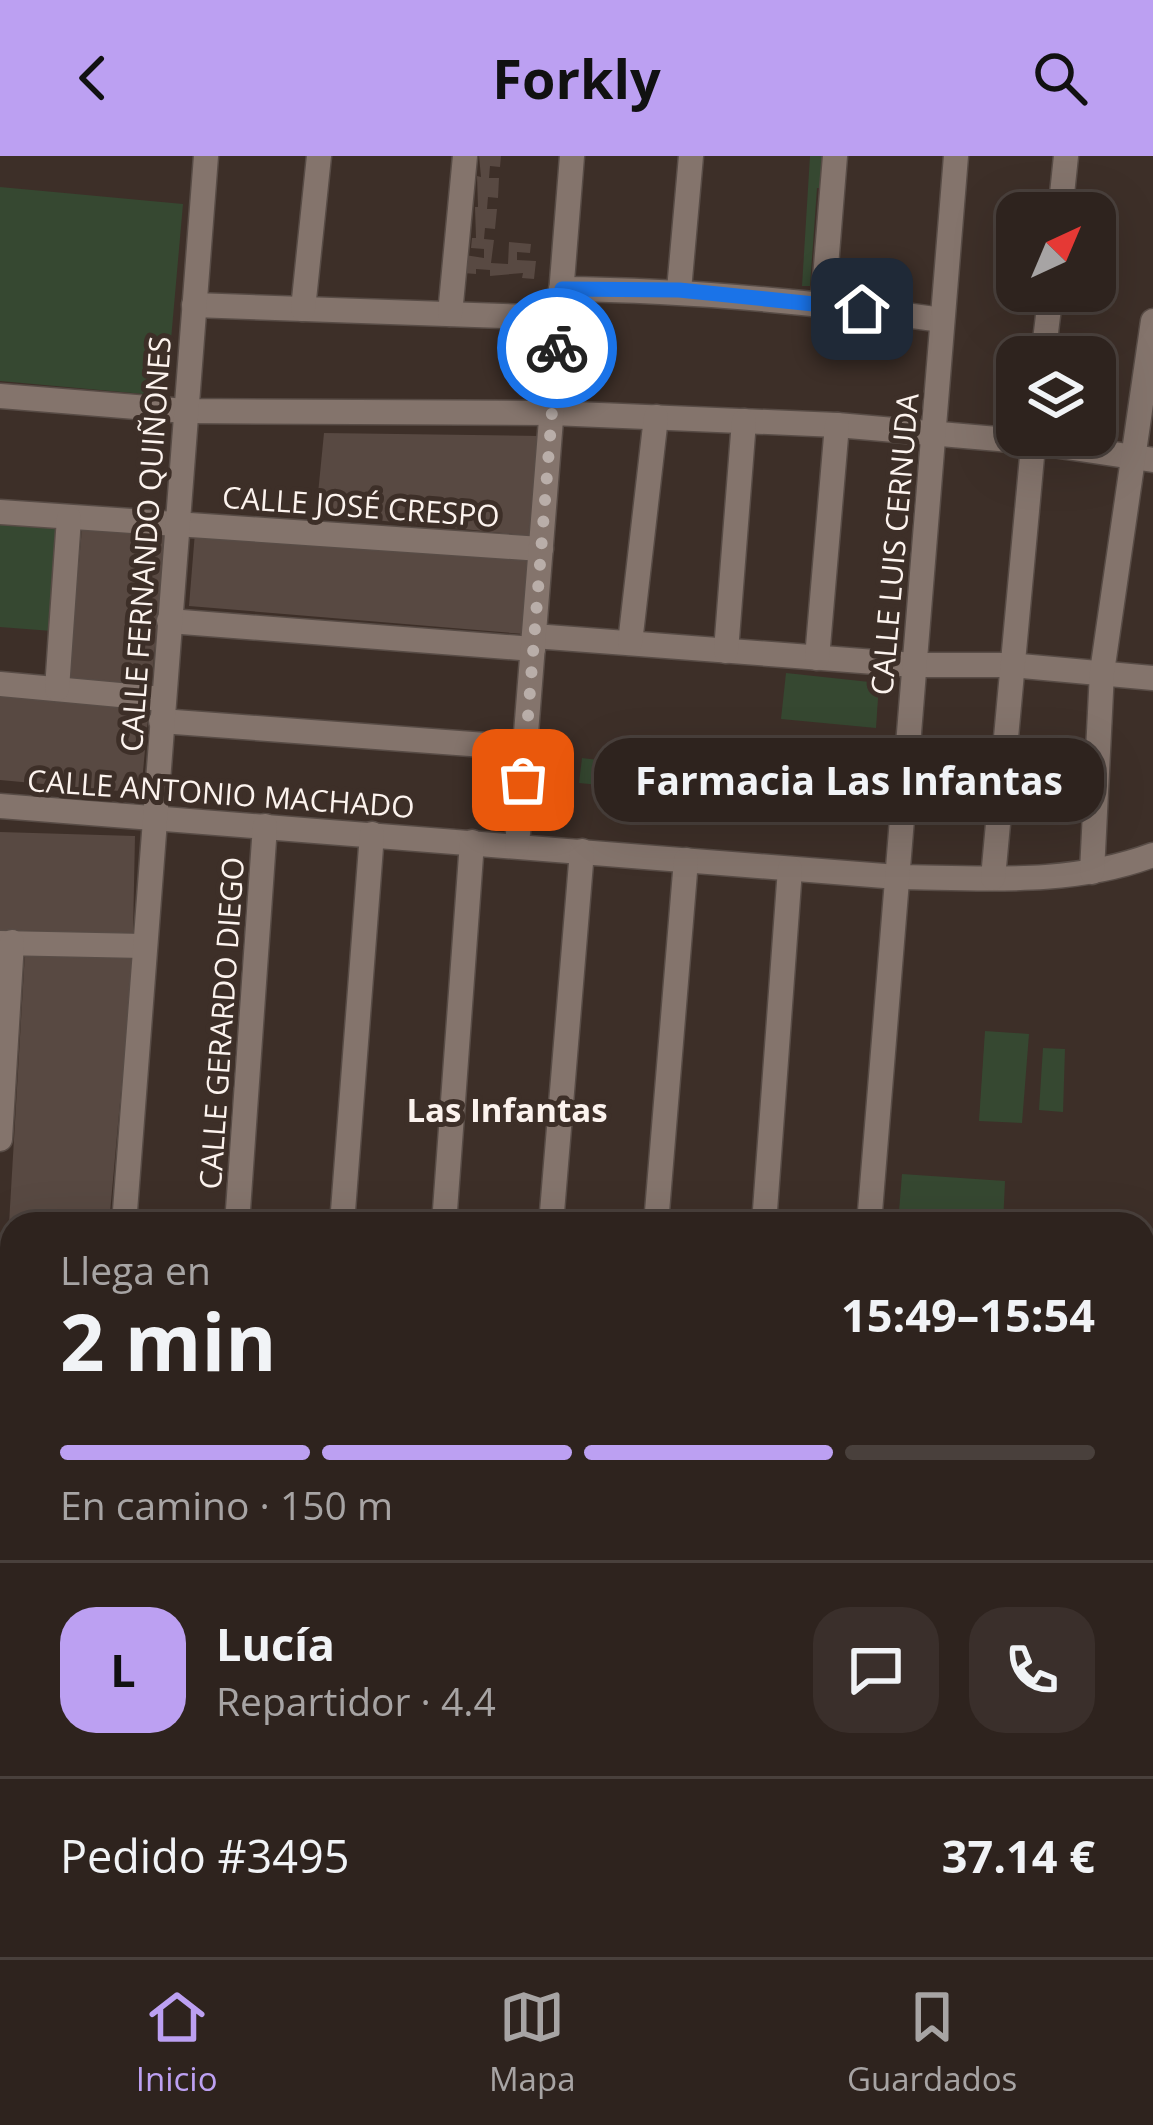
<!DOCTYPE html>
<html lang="es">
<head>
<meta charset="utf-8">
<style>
	:root { --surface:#2e231e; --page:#3a2f2b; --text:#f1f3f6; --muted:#a7a4a4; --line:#49403c; --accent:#bca0f2 }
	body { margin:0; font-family:"Open Sans",sans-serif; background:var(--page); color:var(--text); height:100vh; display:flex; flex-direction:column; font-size:45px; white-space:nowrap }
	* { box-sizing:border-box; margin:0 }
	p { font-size:39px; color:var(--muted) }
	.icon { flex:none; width:66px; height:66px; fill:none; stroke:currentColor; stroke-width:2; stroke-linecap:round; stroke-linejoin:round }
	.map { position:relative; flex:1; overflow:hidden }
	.details { position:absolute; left:0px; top:1056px; width:1155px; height:747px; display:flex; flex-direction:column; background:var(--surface); border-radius:36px 36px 0 0; box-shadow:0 12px 48px #0002,0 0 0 3px var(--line) }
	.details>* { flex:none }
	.needle { width:78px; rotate:44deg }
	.buttons { position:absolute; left:996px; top:36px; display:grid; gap:24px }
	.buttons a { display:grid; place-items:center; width:120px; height:120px; border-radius:24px; background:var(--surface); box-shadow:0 12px 48px #0002,0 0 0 3px var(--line); font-size:60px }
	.pin { position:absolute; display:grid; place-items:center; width:102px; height:102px; color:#fff; margin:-51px; border-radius:24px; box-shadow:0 6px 18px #0006 }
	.courier { position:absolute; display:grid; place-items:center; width:120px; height:120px; margin:-60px; border:9px solid #1a73e8; border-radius:50%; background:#fff; color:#222; box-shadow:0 3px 15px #0007 }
	.bubble { position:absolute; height:84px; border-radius:36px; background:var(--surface); box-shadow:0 12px 48px #0002,0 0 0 3px var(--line); font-size:39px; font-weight:700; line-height:84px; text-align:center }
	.overview em { font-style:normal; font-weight:700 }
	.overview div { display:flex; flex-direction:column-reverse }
	.overview { display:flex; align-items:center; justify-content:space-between; height:204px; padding:0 60px }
	h1 { font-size:78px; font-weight:700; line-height:90px }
	.bar { display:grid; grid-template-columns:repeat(4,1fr); gap:18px 12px; align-content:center; height:144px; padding:0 60px }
	.bar i { height:15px; border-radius:9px; background:var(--line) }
	.bar .current { background:var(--accent) }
	.bar p { grid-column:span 4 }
	.line { display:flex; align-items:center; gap:30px; padding:0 60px; border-top:3px solid var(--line) }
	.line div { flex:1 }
	.round { display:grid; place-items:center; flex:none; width:126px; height:126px; border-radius:36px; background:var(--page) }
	header { display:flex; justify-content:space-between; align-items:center; height:156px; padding:0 60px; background:var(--accent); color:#111; font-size:54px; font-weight:700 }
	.tab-bar { display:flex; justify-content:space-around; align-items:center; height:168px; border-top:3px solid var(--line); background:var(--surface); font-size:33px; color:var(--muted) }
	.tab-bar a { display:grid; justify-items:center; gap:6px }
	.tab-bar .current { color:var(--accent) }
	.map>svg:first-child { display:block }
	.green { fill:#364831 }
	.building { fill:#584942 }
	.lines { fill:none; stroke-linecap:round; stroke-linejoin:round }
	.minor-casing { stroke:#584c46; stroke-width:27 }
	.major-casing { stroke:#584c46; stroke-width:33 }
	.minor { stroke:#84746c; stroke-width:24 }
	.major { stroke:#bb6d7e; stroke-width:30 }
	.done { stroke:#b9aea9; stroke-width:12; stroke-dasharray:0 21.6 }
	.route { stroke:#1a73e8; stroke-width:15 }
	.labels { text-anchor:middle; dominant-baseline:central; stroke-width:10; stroke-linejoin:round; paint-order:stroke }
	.street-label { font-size:30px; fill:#fcf3ee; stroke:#3d2f28 }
	.neighbourhood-label { font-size:33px; font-weight:bold; fill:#fcf3ee; stroke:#3d2f28 }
</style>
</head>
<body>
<header><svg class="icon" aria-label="back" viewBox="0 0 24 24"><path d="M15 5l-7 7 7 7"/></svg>Forkly<svg class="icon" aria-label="search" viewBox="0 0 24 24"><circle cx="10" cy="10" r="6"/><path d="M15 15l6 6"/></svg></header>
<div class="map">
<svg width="1153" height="1801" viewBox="0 0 1153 1801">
	<rect width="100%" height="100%" fill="#3d2f28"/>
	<g class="green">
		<polygon points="810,0 830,0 828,32 817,32 810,130 802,130"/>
		<polygon points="0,31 183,48 166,240 0,225"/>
		<polygon points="0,365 59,368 52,475 0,471"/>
		<polygon points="786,517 879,527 876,572 781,563"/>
		<polygon points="781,581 846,587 843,622 778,616"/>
		<polygon points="582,602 622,607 620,631 579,627"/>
		<polygon points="985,875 1029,878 1022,967 979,965"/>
		<polygon points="1043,892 1065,893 1063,956 1039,954"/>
		<polygon points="902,1018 1005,1025 1003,1068 898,1068"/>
	</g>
	<g class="building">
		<polygon points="479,0 501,0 500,11 490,10 489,22 499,22 498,42 488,41 487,53 497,53 495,73 485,72 484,83 494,84 491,107 508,108 509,86 531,88 530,97 517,96 517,104 536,105 534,123 522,122 523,117 490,120 490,114 476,113 476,118 463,117 465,99 484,102 484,93 471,92 472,82 476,82 475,51 478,51 477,20 481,21"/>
		<polygon points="324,277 540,280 533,380 316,358"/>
		<polygon points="82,372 165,380 151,533 69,522"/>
		<polygon points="195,376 530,400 524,478 189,450"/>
		<polygon points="0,540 149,551 141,637 0,624"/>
		<polygon points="0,676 135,680 133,777 0,774"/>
		<polygon points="25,796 133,802 109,1068 9,1068"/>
		<polygon points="12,1287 12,1338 0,1340 0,1289"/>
		<polygon points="778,1791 817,1791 817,1801 788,1801"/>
		<polygon points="864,1791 998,1791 1021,1801 864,1801"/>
	</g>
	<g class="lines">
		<g class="minor-casing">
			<g id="minor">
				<polyline points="1060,57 1066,0"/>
				<path d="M561 133C690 134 815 146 942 164"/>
				<polyline points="679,134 691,0"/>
				<polyline points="823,147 835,0"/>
				<polyline points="194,149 559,162"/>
				<polyline points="303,153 319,0"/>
				<polyline points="450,158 465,0"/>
				<polyline points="1043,201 1051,135"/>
				<polyline points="0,240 185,255 552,257 837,269 1033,286 1153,304"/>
				<polyline points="0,356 541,393"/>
				<polyline points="169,465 533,493"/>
				<polyline points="534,480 914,509 1010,509 1153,522"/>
				<polyline points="630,487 656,261"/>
				<polyline points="726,495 744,265"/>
				<polyline points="817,502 837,269"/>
				<polyline points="0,528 163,543"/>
				<polyline points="57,533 69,362"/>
				<polyline points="161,565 525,592"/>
				<path d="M0 650 897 721C984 722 1070 730 1153 699"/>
				<polyline points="517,690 572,0"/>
				<polyline points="1092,716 1102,516 1153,165"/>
				<polyline points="993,722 1034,279"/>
				<polyline points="0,787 144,790"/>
				<polyline points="0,983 12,786"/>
				<polyline points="124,1068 206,0"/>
				<polyline points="237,1068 265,670"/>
				<polyline points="342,1068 372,678"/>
				<polyline points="444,1068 472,686"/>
				<polyline points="551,1068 582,695"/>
				<polyline points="656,1068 686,704"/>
				<polyline points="764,1068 790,713"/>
				<polyline points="869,1068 956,0"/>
				<polyline points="0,1096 12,1093"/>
				<polyline points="1143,1162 1153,1164"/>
				<polyline points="1143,1537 1153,1537"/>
				<polyline points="0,1612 12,1606"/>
				<polyline points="90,1791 95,1801"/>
				<polyline points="384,1791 384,1801"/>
				<polyline points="497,1791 498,1801"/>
				<polyline points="566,1791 566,1801"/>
				<polyline points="677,1791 677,1801"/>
				<polyline points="843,1791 844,1801"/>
				<polyline points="27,1801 29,1791"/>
			</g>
		</g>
		<g class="major-casing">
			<g id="major">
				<polyline points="0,1259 12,1256"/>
				<polyline points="0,1642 12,1657"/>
				<polyline points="1050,1791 1074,1801"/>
				<polyline points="1099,1791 1126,1801"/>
				<polyline points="5,1801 12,1758"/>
			</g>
		</g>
		<use href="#minor" class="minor"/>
		<use href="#major" class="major"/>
	</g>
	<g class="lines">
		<polyline class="done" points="523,624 557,192"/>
		<polyline class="route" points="557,192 562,133 679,134 862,153"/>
	</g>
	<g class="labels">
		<g class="street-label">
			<text transform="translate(361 350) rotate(4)">CALLE JOSÉ CRESPO</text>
			<text transform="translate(145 388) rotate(-86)">CALLE FERNANDO QUIÑONES</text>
			<text transform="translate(894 388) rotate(-85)">CALLE LUIS CERNUDA</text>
			<text transform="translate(221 637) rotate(4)">CALLE ANTONIO MACHADO</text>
			<text transform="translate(221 867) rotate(-86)">CALLE GERARDO DIEGO</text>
		</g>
		<g class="neighbourhood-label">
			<text x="507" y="953">Las Infantas</text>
		</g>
	</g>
</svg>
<div class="buttons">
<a><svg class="needle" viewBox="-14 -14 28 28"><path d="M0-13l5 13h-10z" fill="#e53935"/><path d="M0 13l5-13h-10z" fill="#a7a4a4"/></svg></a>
<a><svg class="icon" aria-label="layers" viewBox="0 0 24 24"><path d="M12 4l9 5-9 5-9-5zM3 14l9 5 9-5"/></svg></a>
</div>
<div class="pin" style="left:523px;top:624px;background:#ea580c"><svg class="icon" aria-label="bag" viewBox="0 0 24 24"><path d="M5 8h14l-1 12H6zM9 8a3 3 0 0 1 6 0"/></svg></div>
<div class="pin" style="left:862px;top:153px;background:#1f2937"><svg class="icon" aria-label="home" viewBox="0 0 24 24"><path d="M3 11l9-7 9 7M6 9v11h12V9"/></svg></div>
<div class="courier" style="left:557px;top:192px"><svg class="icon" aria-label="bike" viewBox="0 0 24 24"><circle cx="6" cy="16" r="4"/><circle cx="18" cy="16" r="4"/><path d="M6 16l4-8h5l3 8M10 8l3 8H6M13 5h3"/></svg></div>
<div class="bubble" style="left:594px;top:582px;width:510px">Farmacia Las Infantas</div>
<section class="details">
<div class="overview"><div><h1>2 min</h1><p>Llega en</p></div><em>15:49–15:54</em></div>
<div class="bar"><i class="current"></i><i class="current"></i><i class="current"></i><i></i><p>En camino · 150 m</p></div>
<div class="line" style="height:216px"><b class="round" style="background:var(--accent);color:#111">L</b><div><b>Lucía</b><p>Repartidor · 4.4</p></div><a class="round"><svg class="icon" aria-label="chat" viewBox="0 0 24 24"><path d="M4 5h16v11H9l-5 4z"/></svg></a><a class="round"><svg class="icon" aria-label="phone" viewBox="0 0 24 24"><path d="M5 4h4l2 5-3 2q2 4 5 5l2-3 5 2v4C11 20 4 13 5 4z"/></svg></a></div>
<div class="line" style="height:156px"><div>Pedido #3495</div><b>37.14 €</b></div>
</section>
</div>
<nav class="tab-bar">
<a class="current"><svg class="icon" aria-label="home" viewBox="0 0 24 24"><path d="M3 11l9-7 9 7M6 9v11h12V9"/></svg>Inicio</a>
<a><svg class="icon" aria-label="map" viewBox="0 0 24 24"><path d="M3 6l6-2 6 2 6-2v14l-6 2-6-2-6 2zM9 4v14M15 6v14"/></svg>Mapa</a>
<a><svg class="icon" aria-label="saved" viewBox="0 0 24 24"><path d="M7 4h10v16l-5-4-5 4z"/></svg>Guardados</a>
</nav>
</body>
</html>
